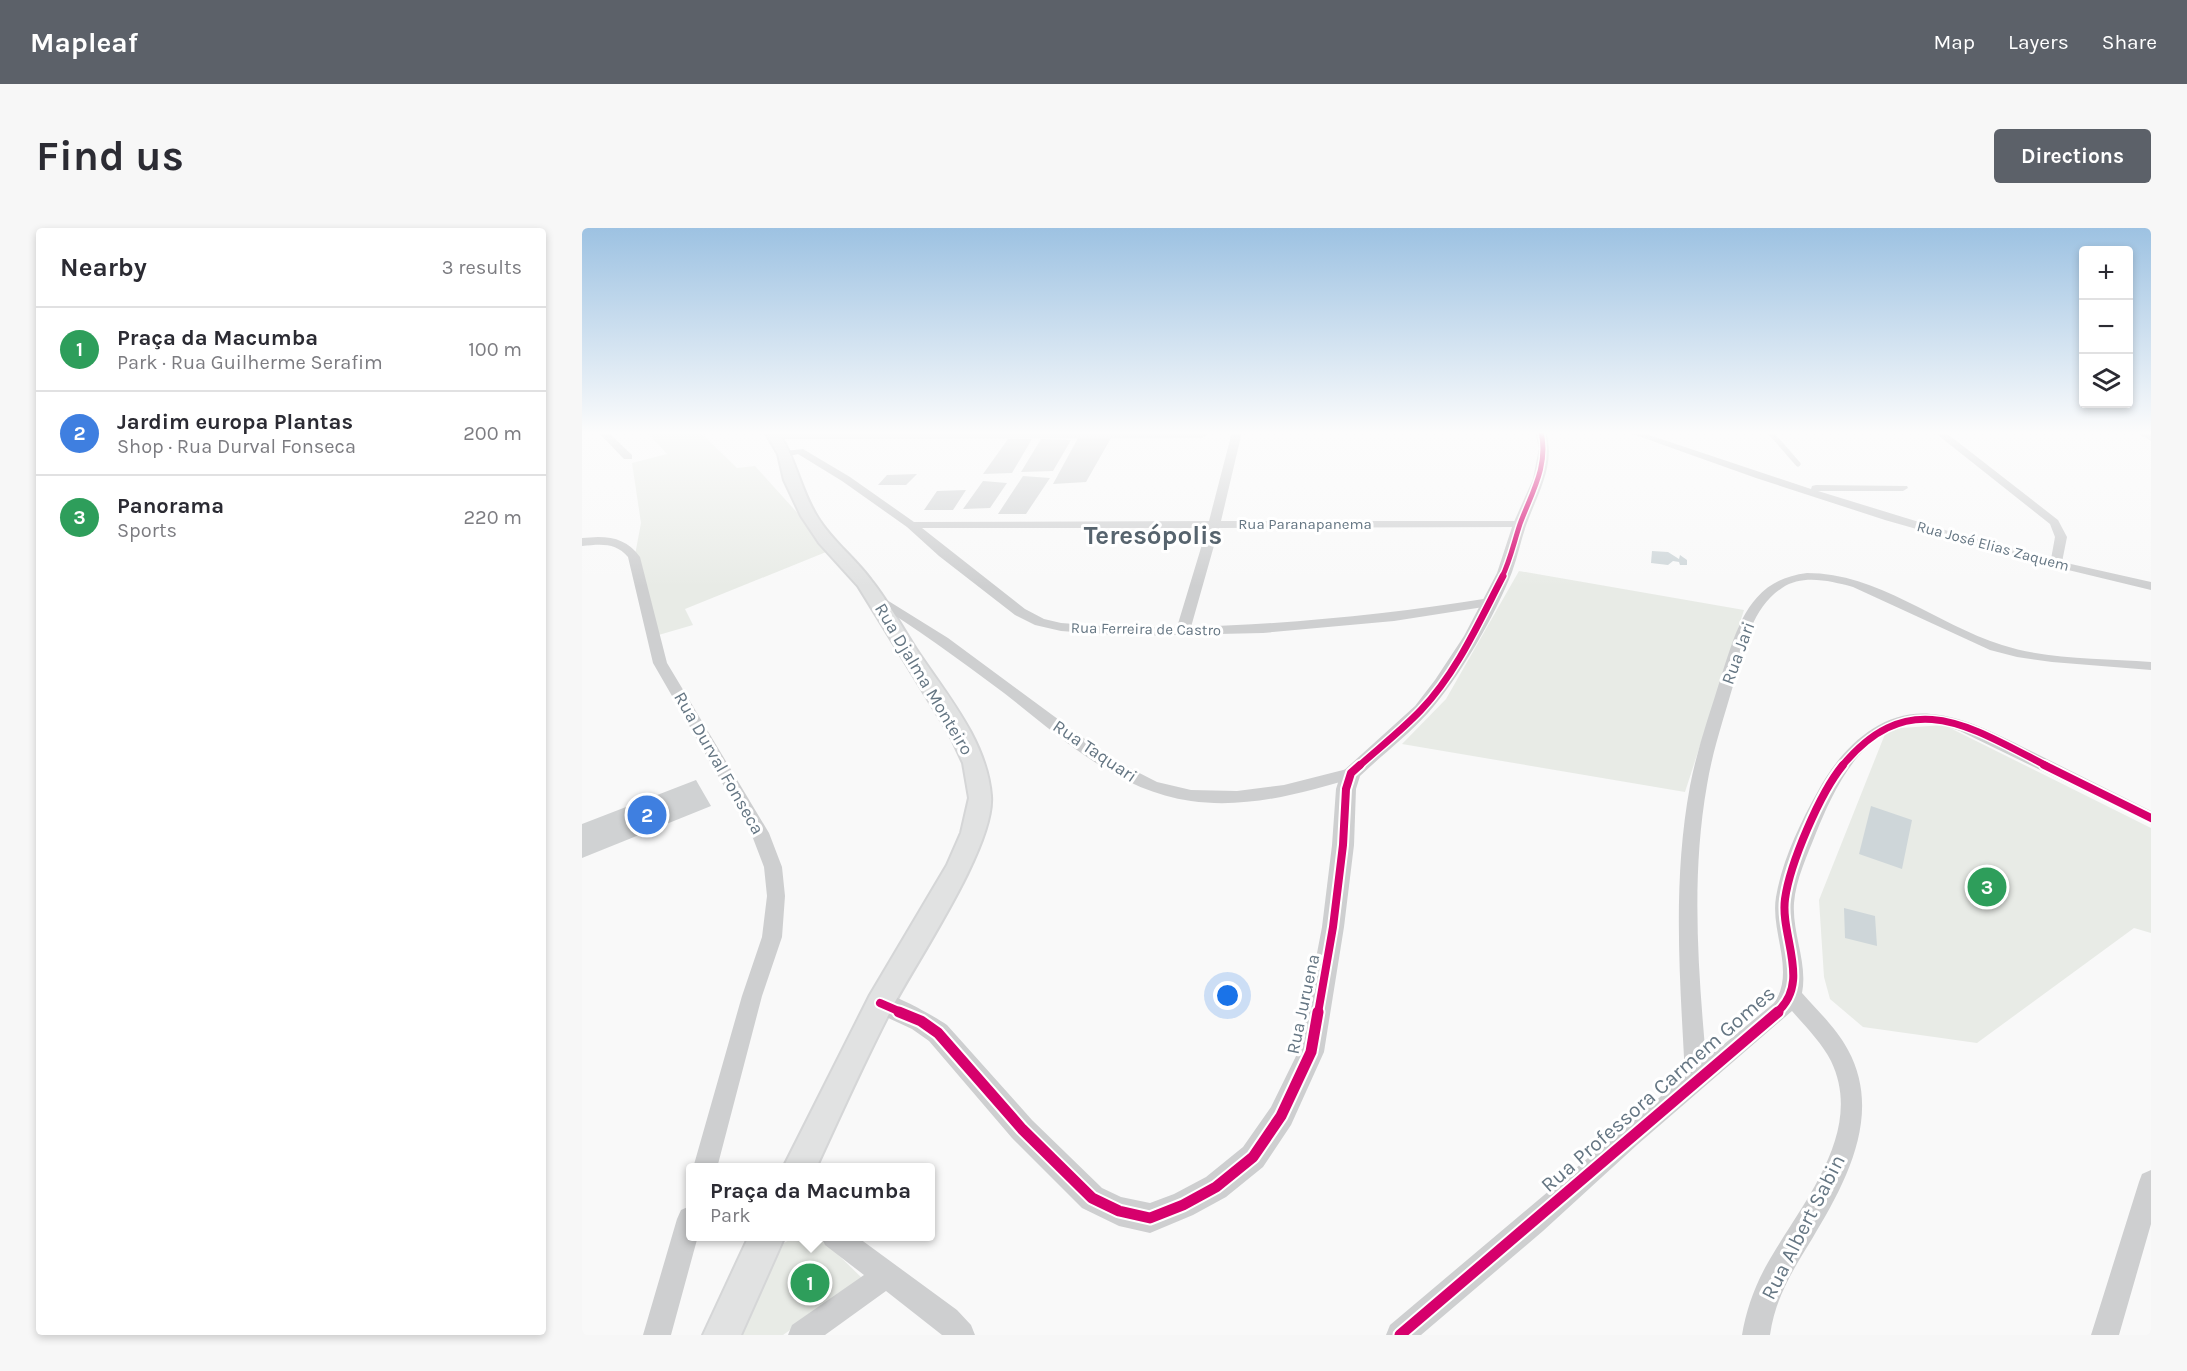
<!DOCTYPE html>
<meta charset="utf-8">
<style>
:root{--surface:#fff;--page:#f7f7f7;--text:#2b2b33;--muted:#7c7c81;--line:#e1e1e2;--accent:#5c6169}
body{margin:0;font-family:Karla,sans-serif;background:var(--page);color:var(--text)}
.controls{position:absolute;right:18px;top:18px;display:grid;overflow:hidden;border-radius:6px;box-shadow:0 3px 9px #0003}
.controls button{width:54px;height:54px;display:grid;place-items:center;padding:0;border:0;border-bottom:2px solid var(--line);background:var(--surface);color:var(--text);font:30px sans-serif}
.you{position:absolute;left:646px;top:768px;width:21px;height:21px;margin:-15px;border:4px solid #fff;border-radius:50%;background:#1a73e8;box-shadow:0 0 0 9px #1a73e833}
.badge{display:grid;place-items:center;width:39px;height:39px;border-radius:50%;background:var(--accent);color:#fff;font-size:20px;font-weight:700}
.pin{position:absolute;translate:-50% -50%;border:3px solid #fff;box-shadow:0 2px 6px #0006}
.popup{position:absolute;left:104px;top:935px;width:249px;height:78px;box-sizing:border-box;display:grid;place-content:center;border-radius:6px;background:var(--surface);filter:drop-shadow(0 2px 4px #0005);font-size:20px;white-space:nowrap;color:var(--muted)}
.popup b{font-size:22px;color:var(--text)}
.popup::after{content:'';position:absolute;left:50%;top:100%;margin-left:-12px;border:12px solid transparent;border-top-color:var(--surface)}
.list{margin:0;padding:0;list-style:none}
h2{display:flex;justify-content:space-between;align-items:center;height:78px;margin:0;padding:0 24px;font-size:26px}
h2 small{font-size:20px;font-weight:400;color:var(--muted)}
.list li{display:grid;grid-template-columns:39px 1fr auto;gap:18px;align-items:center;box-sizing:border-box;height:84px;padding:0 24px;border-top:2px solid var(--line)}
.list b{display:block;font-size:22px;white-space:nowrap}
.list p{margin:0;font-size:20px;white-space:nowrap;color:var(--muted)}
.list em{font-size:20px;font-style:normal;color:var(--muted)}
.icon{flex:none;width:33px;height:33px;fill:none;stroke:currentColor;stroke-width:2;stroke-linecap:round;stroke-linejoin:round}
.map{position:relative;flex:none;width:1569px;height:1107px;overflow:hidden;border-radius:6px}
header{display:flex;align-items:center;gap:36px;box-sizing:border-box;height:84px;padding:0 30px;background:var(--accent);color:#fff}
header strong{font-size:28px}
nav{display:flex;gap:33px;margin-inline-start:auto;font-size:21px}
.intro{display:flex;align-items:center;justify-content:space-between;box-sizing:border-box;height:144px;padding:0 36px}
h1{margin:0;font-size:42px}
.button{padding:15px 27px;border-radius:6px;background:var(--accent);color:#fff;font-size:21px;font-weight:700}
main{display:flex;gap:36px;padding:0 36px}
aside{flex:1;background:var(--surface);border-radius:6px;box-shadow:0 3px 9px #0003}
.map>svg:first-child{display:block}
.green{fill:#e8ebe6}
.water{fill:#ced6d9}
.building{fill:#d0d2d3}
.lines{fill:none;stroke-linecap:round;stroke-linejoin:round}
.secondary-casing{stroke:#d5d6d7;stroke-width:4}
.service{stroke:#cecfd0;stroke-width:5}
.minor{fill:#cecfd0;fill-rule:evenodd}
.tertiary{fill:#cecfd0;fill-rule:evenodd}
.secondary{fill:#e1e2e2;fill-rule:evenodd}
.cycleway-far3-casing{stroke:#fff;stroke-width:8}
.cycleway-far2-casing{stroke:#fff;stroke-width:10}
.cycleway-far1-casing{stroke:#fff;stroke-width:12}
.cycleway-casing{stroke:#fff;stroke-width:15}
.cycleway-far3{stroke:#d6006c;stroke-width:5}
.cycleway-far2{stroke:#d6006c;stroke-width:7}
.cycleway-far1{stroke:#d6006c;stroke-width:8}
.cycleway{stroke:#d6006c;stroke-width:11}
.labels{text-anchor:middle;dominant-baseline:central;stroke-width:6;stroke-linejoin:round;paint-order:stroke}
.far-street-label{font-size:15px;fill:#657683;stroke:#fff}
.street-label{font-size:18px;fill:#657683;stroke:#fff}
.near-street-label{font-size:21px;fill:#657683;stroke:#fff}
.far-town-label{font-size:26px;font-weight:bold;fill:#57646e;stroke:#fff}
</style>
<header>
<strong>Mapleaf</strong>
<nav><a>Map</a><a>Layers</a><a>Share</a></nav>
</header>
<div class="intro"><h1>Find us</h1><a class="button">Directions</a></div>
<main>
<aside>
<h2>Nearby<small>3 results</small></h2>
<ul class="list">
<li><span class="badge" style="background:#2e9e5b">1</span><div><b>Praça da Macumba</b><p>Park · Rua Guilherme Serafim</p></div><em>100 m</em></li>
<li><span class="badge" style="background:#3f7fe0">2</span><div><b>Jardim europa Plantas</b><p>Shop · Rua Durval Fonseca</p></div><em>200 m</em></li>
<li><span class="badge" style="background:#2e9e5b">3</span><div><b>Panorama</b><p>Sports</p></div><em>220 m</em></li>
</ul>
</aside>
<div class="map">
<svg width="1569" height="1107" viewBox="0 0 1569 1107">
<rect width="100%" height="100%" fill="#f9f9f9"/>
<path class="green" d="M65 204H118L155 240 173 238 249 322 103 381 111 397 73 408 53 327 59 295 50 235 85 226Z
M937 343 1162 382 1103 564 820 516 864 471Z
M1362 497 1569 600V705L1552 700 1395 815 1281 799 1248 771 1242 749 1237 672 1305 501Z
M213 1009H238L281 1051 201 1107H149L180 1059 202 1015Z"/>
<path class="water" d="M1070 323 1086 324 1097 331 1098 327 1105 332V337H1098L1097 334 1091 333 1086 337 1069 335Z
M1289 578 1330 592 1320 641 1277 626Z
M1262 680 1293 688 1295 718 1263 710Z"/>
<path class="building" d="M496 210H529L504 254 471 256Z
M426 211H450L430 245 401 246Z
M459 211 489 212 471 243 439 244Z
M335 246 324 257H296L305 247Z
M441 248 468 250 444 286H416Z
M401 253 425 255 408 280 381 281Z
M384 262 371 282H342L355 263Z
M114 552 129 578 0 630V596Z"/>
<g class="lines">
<g class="secondary-casing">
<path id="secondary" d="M183 204H625L619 208 199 209C215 234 219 264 236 290 251 314 273 330 289 352 306 373 319 398 334 421 363 465 405 513 409 568 413 618 335 732 310 780 283 832 259 886 234 940H201L288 767 365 637 379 605 387 570 381 535 368 507 276 358 237 315 219 288 202 252 196 226Z
M167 1008H203L159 1107H121Z"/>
</g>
<path class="service" d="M1188 204 1216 236"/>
<path class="minor" d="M16 204H26L50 227V231H42Z
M650 204H660L639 293H938L944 296 938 299 637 300 609 399C710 396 808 386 908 370L914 374 908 378 812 393 681 405 548 408 479 403 453 397 433 387 357 328 325 299 260 253 216 226 203 229 198 226 203 223 221 221 268 249 332 294 627 293ZM340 300H625L595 399 548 400 479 395 462 391 443 381Z
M1045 204H1058L1229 261 1230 258 1234 257 1325 258 1326 260 1321 263H1236L1376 306 1469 331 1473 309 1468 296 1352 204H1363L1476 292 1485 309 1480 334 1569 354V362L1433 329 1303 292 1174 250Z
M1553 204H1564L1569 206V213Z
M16 309C34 309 47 314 58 329L85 435 187 605 200 639 203 668 200 709 180 768 135 940H111L160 768 180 709 185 668 182 639 169 605 71 435 46 329C34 314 18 316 0 318V310Z
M1225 345C1296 345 1354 396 1420 417 1466 432 1520 430 1569 434V442L1470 434 1435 429 1408 422 1271 359C1248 353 1221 346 1200 360 1171 379 1163 416 1154 447 1144 484 1131 520 1125 557 1109 648 1116 740 1124 831L1192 775C1214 744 1188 704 1194 669 1200 633 1218 595 1236 563 1258 522 1298 481 1349 486 1386 489 1422 510 1455 526 1493 545 1531 564 1569 583V596L1378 503C1365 499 1352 494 1338 495 1281 497 1252 561 1234 605 1225 628 1214 651 1212 675 1210 706 1226 735 1220 765 1236 783 1255 801 1266 822 1301 886 1264 955 1230 1011 1211 1042 1193 1070 1188 1107H1160C1164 1083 1172 1060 1184 1038 1217 978 1284 906 1249 833 1240 815 1223 798 1210 783L1055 917 961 1003 839 1107H804L808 1097 1103 848C1098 751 1090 655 1108 558 1115 521 1128 485 1139 449 1155 401 1166 352 1225 345Z
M292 364 366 410 530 531 575 554 609 562 655 563 702 557 769 540 775 541 777 545 775 549C722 565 665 581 609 573 535 563 479 509 422 465 378 432 334 400 287 371L286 368 287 365Z
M1569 942V996L1537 1107H1509L1557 954 1560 946Z
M108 978V1008H116L89 1107H61L95 991 99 982Z
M239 1008H274L375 1082 389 1097 393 1107H360L304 1063 243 1107H206L210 1097 282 1047 243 1017Z"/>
<path class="tertiary" d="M953 204H964C974 236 956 265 945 295 939 311 936 328 930 344 913 388 877 450 846 485 825 508 800 527 778 548L774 561 772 617 762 699 742 824 709 897 681 939 644 969 611 987 568 1005 537 998 500 980 430 910 347 813 330 801 289 782 286 775 289 768C291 767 297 765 299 765 313 766 352 788 365 797L450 892 520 960 539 969 568 975 592 966 624 949 661 919 689 879 716 824 740 699 750 617 754 561 759 545 833 478 853 452 882 408 915 345 931 296 951 251 957 220Z"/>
<use href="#secondary" class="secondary"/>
<g class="cycleway-far3-casing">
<path id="cycleway-far3" d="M920 349C928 333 932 314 938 296 949 266 967 238 959 204"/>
</g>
<g class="cycleway-far2-casing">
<path id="cycleway-far2" d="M777 538C797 520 820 502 839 482 875 444 897 394 921 348
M1260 538C1328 456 1388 499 1465 538"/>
</g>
<g class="cycleway-far1-casing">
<path id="cycleway-far1" d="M1462 537 1569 590
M298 775 321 785
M736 785 751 699 761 617 764 561 769 545 778 537
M1194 785C1230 755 1198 709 1203 671 1208 635 1238 565 1261 537"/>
</g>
<g class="cycleway-casing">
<path id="cycleway" d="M317 784 339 793 356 805 440 901 510 970 537 983 568 990 601 977 634 959 671 929 699 888 729 824 736 784
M818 1107 1196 784"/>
</g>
<use href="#cycleway-far3" class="cycleway-far3"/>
<use href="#cycleway-far2" class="cycleway-far2"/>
<use href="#cycleway-far1" class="cycleway-far1"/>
<use href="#cycleway" class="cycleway"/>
</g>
<linearGradient id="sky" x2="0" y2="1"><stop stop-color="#9dc2e2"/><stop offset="0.57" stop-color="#fcfcfc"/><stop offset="1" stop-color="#fcfcfc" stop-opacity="0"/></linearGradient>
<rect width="1569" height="359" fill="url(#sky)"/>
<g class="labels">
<g class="far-street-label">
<text x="723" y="296">Rua Paranapanema</text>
<text transform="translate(1411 318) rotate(15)">Rua José Elias Zaquem</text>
<text transform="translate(564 401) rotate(1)">Rua Ferreira de Castro</text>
</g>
<g class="street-label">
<text transform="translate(1156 425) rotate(-70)">Rua Jari</text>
<text transform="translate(342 451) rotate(59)">Rua Djalma Monteiro</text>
<text transform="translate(513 523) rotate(34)">Rua Taquari</text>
<text transform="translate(137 535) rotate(60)">Rua Durval Fonseca</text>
<text transform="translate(721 776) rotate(-78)">Rua Juruena</text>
</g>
<g class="near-street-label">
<text transform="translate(1076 861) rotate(-41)">Rua Professora Carmem Gomes</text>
<text transform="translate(1221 999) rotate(-63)">Rua Albert Sabin</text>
</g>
<g class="far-town-label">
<text x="571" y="307">Teresópolis</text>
</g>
</g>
</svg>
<div class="controls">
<button>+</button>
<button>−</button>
<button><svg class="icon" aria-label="layers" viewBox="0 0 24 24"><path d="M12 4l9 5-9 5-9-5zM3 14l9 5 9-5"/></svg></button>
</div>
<div class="you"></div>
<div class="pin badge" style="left:228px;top:1055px;background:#2e9e5b">1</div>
<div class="popup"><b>Praça da Macumba</b>Park</div>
<div class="pin badge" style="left:65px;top:587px;background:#3f7fe0">2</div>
<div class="pin badge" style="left:1405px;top:659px;background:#2e9e5b">3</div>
</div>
</main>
